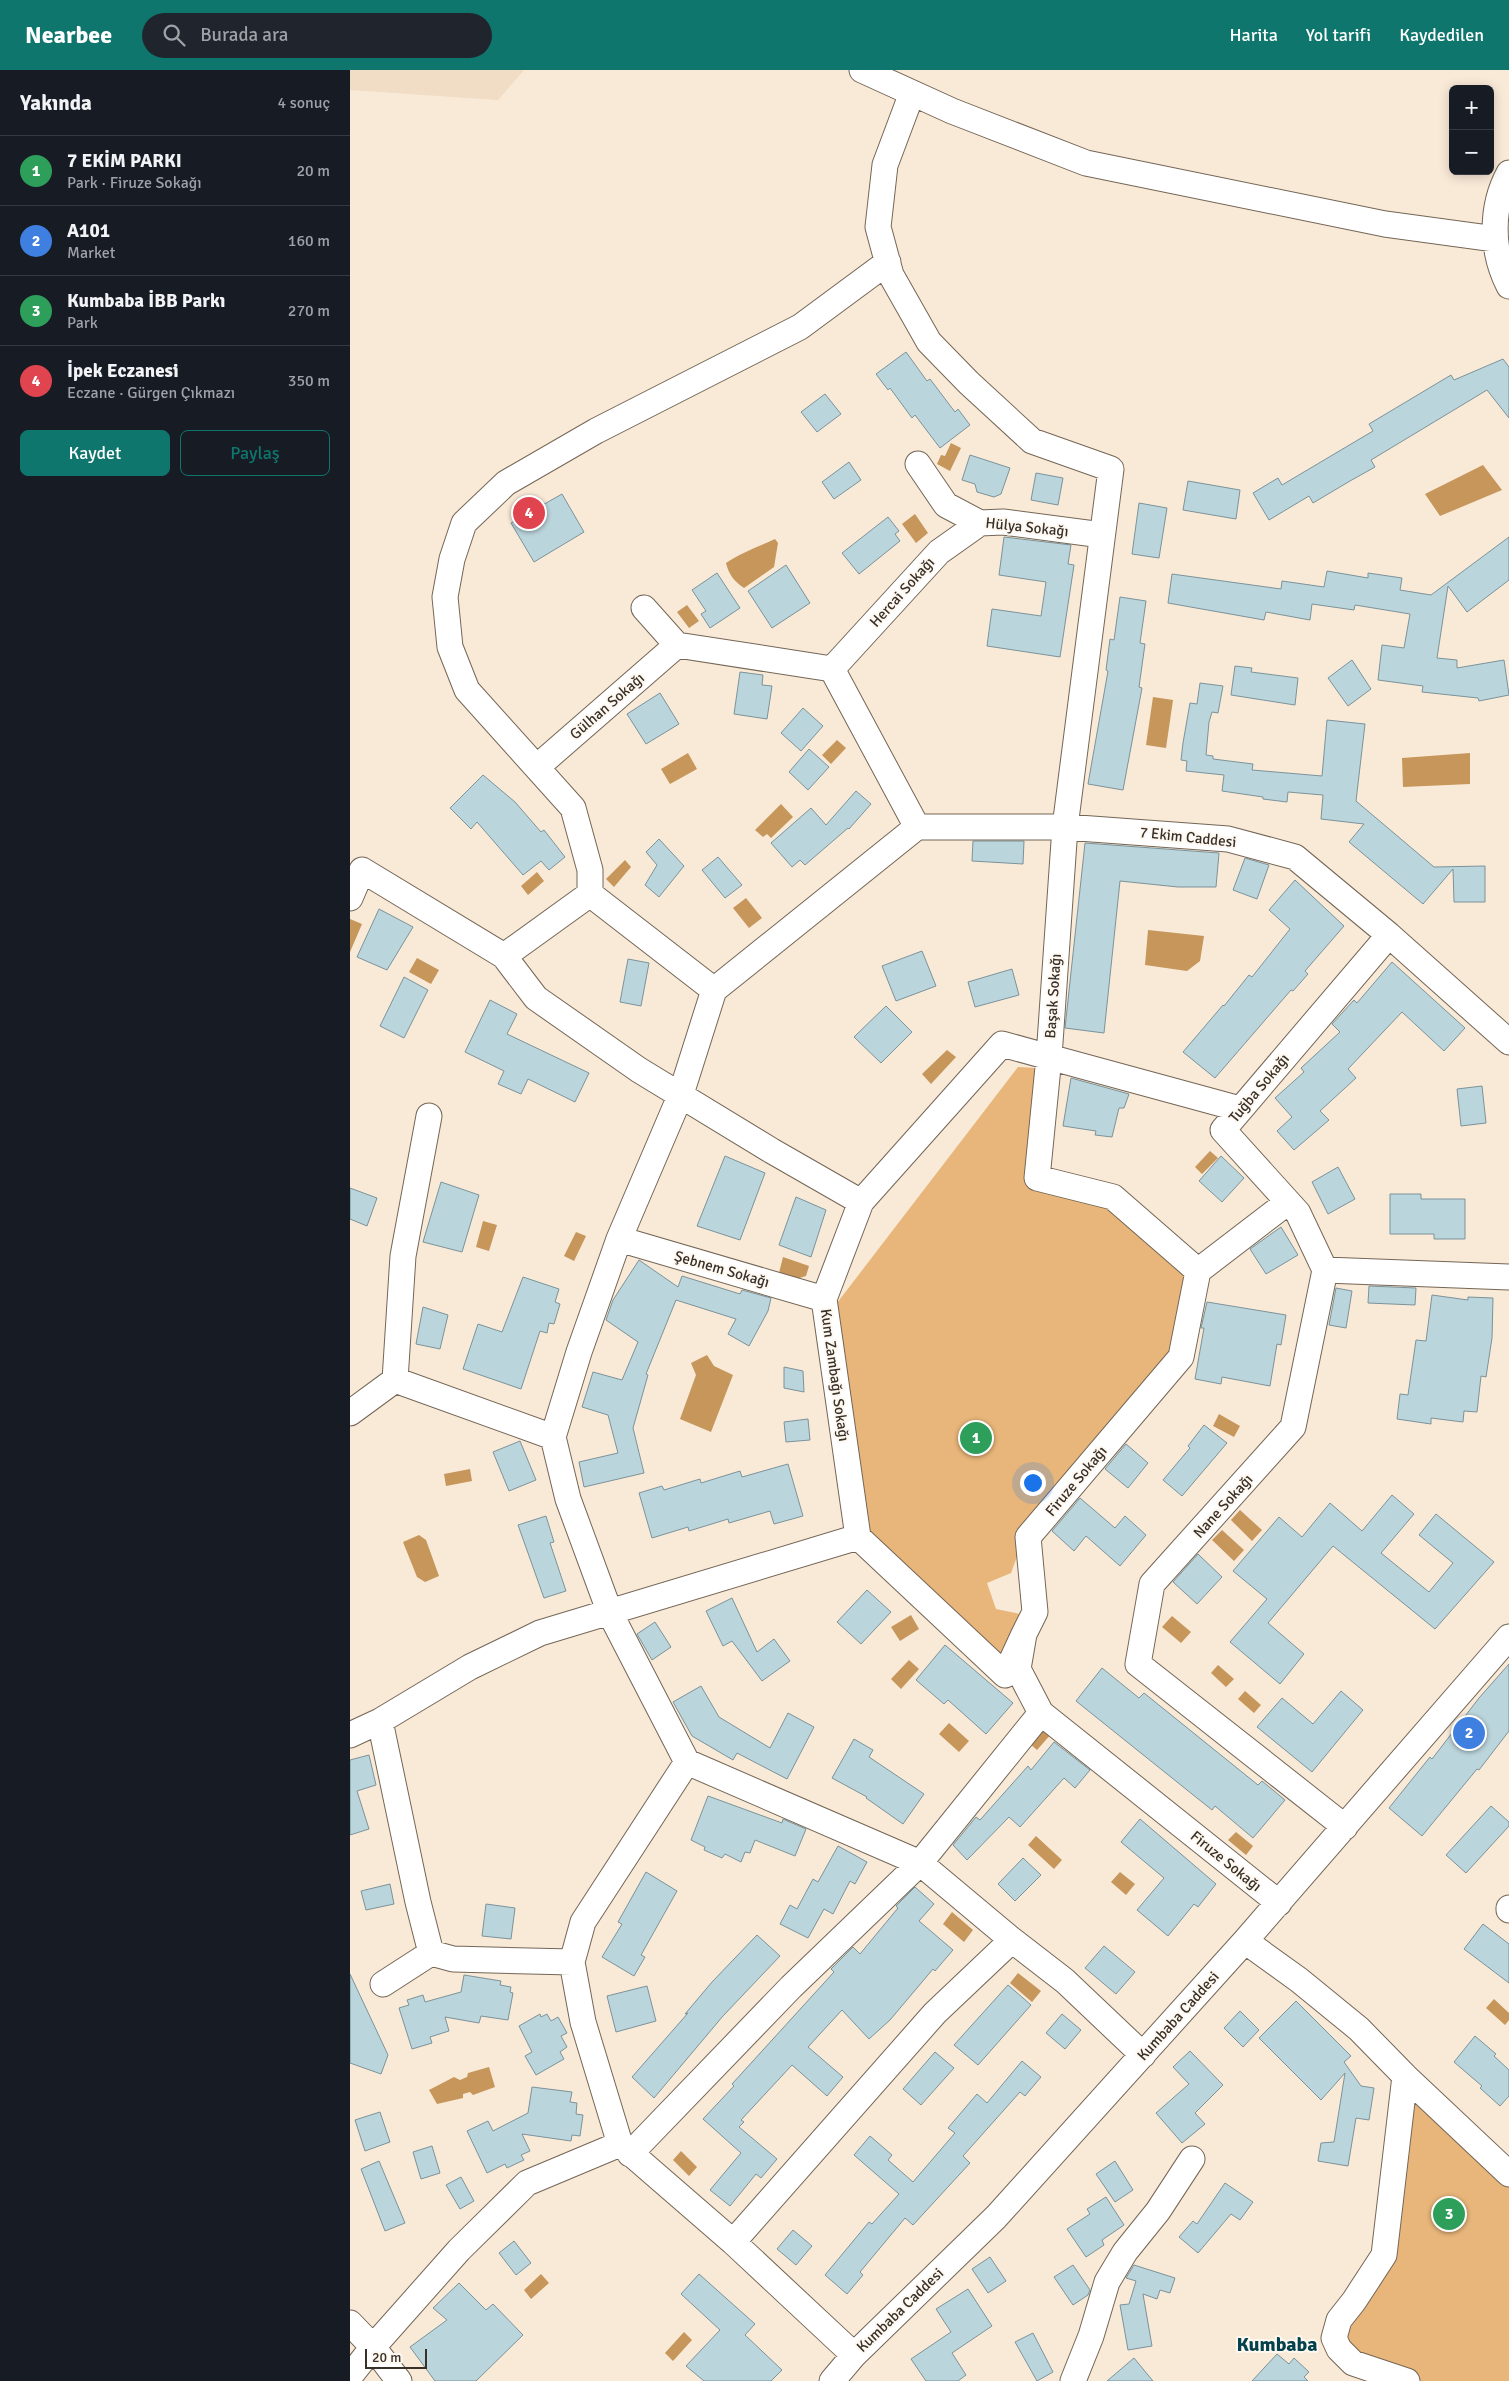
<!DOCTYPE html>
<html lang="tr">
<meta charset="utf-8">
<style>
:root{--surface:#171b24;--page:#20242c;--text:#f1f3f6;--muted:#9ea1a6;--line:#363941;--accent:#0f766e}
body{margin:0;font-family:Signika,sans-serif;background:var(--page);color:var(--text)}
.controls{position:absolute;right:15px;top:15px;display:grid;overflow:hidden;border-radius:8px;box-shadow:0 2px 12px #0003}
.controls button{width:45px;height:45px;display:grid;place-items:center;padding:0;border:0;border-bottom:1px solid var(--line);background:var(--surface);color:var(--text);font:25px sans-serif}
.scale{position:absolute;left:15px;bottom:12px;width:62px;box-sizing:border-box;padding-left:5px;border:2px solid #37312a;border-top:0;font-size:14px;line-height:18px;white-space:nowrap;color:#37312a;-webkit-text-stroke:4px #fef8f1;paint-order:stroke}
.you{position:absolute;left:682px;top:1412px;width:18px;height:18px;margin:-12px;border:4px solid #fff;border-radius:50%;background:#1a73e8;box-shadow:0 0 0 8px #1a73e833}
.badge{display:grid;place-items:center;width:32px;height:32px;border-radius:50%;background:var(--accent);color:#fff;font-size:16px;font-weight:700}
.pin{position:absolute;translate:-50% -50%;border:2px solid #fff;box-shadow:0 1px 5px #0006}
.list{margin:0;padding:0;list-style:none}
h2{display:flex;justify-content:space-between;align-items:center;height:65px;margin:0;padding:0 20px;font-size:21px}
h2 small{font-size:16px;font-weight:400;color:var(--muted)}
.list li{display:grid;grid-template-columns:32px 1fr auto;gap:15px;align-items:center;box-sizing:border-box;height:70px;padding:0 20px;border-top:1px solid var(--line)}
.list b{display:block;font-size:19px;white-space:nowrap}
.list p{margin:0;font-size:16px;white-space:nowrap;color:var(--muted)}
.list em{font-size:16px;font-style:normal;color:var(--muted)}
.actions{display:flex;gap:10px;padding:15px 20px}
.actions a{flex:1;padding:11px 0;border:1px solid var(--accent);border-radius:8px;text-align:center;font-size:18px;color:var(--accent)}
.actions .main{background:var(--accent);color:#fff}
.icon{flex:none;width:28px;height:28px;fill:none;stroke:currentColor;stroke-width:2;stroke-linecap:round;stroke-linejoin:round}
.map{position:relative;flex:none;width:1159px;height:2311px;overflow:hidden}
header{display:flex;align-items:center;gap:30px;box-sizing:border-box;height:70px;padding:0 25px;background:var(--accent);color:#fff}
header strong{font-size:24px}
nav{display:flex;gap:28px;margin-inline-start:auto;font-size:18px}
.search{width:350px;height:45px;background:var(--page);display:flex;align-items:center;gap:12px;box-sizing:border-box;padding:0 18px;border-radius:28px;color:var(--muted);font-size:19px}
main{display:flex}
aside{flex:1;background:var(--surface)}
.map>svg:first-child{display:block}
.built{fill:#f1dcc5}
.green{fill:#e8b67a}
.water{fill:#c6965b}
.building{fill:#bbd5dc;stroke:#7b939a}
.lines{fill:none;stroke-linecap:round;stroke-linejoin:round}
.minor-casing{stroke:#746656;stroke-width:27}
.minor{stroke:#fff;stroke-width:25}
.labels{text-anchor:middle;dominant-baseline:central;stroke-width:4;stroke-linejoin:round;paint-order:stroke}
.street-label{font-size:15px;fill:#37312a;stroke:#fef8f1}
.district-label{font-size:20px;font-weight:bold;fill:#03414d;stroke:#fef8f1}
</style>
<header>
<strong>Nearbee</strong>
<div class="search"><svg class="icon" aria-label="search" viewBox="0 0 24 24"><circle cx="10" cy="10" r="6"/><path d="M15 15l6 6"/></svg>Burada ara</div>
<nav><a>Harita</a><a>Yol tarifi</a><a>Kaydedilen</a></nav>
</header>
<main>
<aside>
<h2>Yakında<small>4 sonuç</small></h2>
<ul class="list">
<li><span class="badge" style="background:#2e9e5b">1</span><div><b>7 EKİM PARKI</b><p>Park · Firuze Sokağı</p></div><em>20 m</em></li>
<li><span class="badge" style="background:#3f7fe0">2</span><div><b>A101</b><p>Market</p></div><em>160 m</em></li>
<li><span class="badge" style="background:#2e9e5b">3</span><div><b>Kumbaba İBB Parkı</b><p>Park</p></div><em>270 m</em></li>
<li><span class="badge" style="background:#e0444e">4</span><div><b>İpek Eczanesi</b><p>Eczane · Gürgen Çıkmazı</p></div><em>350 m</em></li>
</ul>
<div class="actions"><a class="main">Kaydet</a><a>Paylaş</a></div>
</aside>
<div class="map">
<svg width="1159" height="2311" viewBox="0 0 1159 2311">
<rect width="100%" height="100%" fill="#f9e9d7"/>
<path class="built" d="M0 0H174L148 30 0 20Z"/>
<path class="green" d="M668 997 686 998 677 1117 762 1137 837 1204 821 1281 679 1454 661 1503 637 1513 646 1539 670 1544 655 1593 514 1464 487 1233Z
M1055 2006 1159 2104V2311H1057L1003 2293 989 2250 1034 2185Z"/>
<path class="water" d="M601 373 611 378 600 401 587 394 591 385 595 386Z
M1133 395 1152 420 1090 446 1075 424Z
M565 444 578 463 566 473 552 454Z
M425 469 428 473 424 497 394 518C384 511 379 505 376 493 392 482 408 477 425 469Z
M337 535 349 551 339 558 327 542Z
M803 627 823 630 816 678 796 675Z
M487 670 496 678 481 694 472 685Z
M338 683 347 699 320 714 311 699Z
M1120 683V714L1053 717 1052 688Z
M431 734 443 747 421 768 417 764 413 767 405 760Z
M275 790 281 797 264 817 256 809Z
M187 802 194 811 178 825 171 816Z
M396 828 412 848 399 858 383 838Z
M0 849 12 854 0 882Z
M798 860 854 866 850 891 837 901 795 895Z
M67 888 89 900 81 914 59 902Z
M597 980 606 987 581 1014 572 1004Z
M860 1081 868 1088 852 1104 845 1097Z
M133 1151 147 1155 139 1181 126 1177Z
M226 1162 236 1166 224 1191 214 1186Z
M433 1187 459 1196 456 1206 446 1209 429 1203Z
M357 1285 364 1296 383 1305 361 1362 330 1349 346 1305 341 1293Z
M869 1344 890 1356 884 1367 863 1356Z
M120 1399 122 1411 96 1416 94 1404Z
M890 1440 912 1460 902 1471 881 1450Z
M872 1460 894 1480 884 1491 862 1470Z
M69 1465 76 1470 89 1506 75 1512 67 1507 53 1472Z
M561 1545 569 1559 550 1571 541 1557Z
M822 1546 841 1562 831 1573 812 1557Z
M559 1590 569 1599 551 1619 541 1609Z
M868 1595 884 1609 876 1617 861 1603Z
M895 1621 911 1635 904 1643 888 1629Z
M599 1653 619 1671 609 1682 589 1664Z
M694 1656 702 1663 687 1680 679 1673Z
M886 1762 903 1776 896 1785 878 1770Z
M686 1766 712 1790 704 1799 678 1775Z
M770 1802 785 1814 776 1825 761 1812Z
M602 1842 623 1860 614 1872 593 1854Z
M668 1903 691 1921 682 1932 660 1913Z
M1144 1929 1159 1943V1950L1155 1955 1136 1938Z
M139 1997 145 2017 123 2025 120 2022 113 2024V2028L87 2034 79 2020 104 2007 110 2010 117 2007 118 2003Z
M331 2081 347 2097 339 2106 323 2090Z
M191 2204 199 2213 181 2229 174 2220Z
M334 2262 342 2270 323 2291 315 2283Z"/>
<path class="building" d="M556 282 577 311 580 309 605 342 608 339 620 355 590 378 565 345 562 348 540 318 538 320 526 304Z
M1153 289 1159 297V348L1137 320 1021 390 1025 397 1000 411 963 433 959 426 919 450 903 423 928 408 932 415 1023 361 1019 354 1101 305 1104 310Z
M475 324 491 344 467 362 451 342Z
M620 385 660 398 651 424 644 427 627 422 625 414 612 410Z
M499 392 511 410 484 429 472 412Z
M686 403 713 408 708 435 681 430Z
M838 411 890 420 886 449 833 440Z
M212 424 234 462 184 492 161 453Z
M789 433 817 438 809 488 782 484Z
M538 447 549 461 545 464 550 471 509 504 492 483Z
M654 467 721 475 718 494 724 495 710 587 637 576 642 539 691 546 696 512 649 505Z
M1159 467V510L1117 542 1098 516 1087 588 1107 590V598L1154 590 1159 625 1129 631 1128 628 1072 622 1073 616 1028 610 1032 575 1054 578 1060 544 1005 535 1004 540 962 534 960 550 916 542 914 550 818 533 822 504 931 519 932 511 974 517 977 501 1018 508V503L1052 508 1050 520 1081 525Z
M436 495 460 533 422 558 398 521Z
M367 503 390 538 360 558 351 544 356 541 342 520Z
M770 527 796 531 790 573 795 574 789 617 792 618 773 720 738 714 758 601 756 600 760 569 764 570Z
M1002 590 1021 619 998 636 978 608Z
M885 596 902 598 901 602 948 608 945 635 881 625Z
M390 602 413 605 412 615 422 616 417 649 384 644Z
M850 613 873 616 868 643 862 642 859 652 856 685 863 686V689L903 694 902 700 972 706 977 650 1015 654 1006 731 1084 797 1135 796V832H1104L1103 799 1073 834 999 772 1014 754 971 749 973 725 938 722 937 732 913 729V727L872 721 874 705 836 701 837 691 831 690 833 673 840 633 847 634Z
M310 623 329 654 296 674 277 644Z
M453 638 473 656 451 681 431 663Z
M459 679 479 697 458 720 439 702Z
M133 705 165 732 191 762 194 760 215 787 199 800 191 791 173 805 127 752 121 759 100 738Z
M506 721 521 734 499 759 498 758 455 795 450 790 442 797 421 773 461 738 476 755Z
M309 769 334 796 309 827 295 815 307 795 296 782Z
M623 771H674L673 794 622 791Z
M735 773 869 783 866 817H828L770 811 754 963 715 958Z
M368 787 392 815 375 828 352 800Z
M895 788 919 795 907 829 883 820Z
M945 810 994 856 955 901 958 904 943 921 941 920 865 1008 833 982 873 935 874 936 899 905 902 907 940 859 919 840Z
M29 839 63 857 37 900 7 887Z
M572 881 586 916 546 931 532 896Z
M278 889 299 893 291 936 270 932Z
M1042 892 1115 958 1094 981 1052 942 998 999 1006 1008 970 1041 979 1050 944 1080 927 1061 942 1047 925 1028 954 1002 951 998 990 962 982 954 1004 930 1007 933Z
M662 899 669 925 625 937 618 912Z
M54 907 78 920 54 968 30 956Z
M140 930 167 944 157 964 239 1003 225 1032 178 1009 171 1024 148 1014 154 1001 115 982Z
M536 936 562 962 531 993 504 967Z
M721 1008 779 1024 774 1038H769L762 1067 745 1065 746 1061 713 1056Z
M1132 1016 1136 1053 1111 1056 1107 1019Z
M375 1086 415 1103 390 1170 347 1156Z
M871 1086 894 1108 872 1132 849 1111Z
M988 1097 1005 1129 978 1144 962 1112Z
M91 1112 129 1125 112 1182 73 1172Z
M0 1118 27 1128 17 1156 0 1149Z
M1040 1124H1071V1129H1115V1169H1084V1164H1040Z
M446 1127 476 1140 461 1187 429 1175Z
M931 1157 948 1185 916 1204 900 1179Z
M289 1190 328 1217 332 1206 390 1224 392 1220 421 1228 418 1241 399 1276 378 1264 386 1249 326 1230 296 1304 298 1305 283 1358 294 1403 234 1417 229 1392 268 1383 258 1345 232 1337 243 1302 272 1310 288 1272 256 1250 263 1230Z
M173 1207 209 1219 205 1232 210 1234 204 1254 199 1253 197 1263 190 1261 171 1319 113 1299 128 1254 152 1262Z
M1019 1216 1066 1218 1065 1235 1018 1233Z
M986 1218 1002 1221 996 1258 979 1255Z
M1082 1225 1118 1230V1227L1143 1228 1142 1268 1136 1307 1131 1306 1127 1342 1114 1341 1113 1352 1081 1348V1354L1047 1349 1050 1324 1058 1325 1066 1270 1076 1271Z
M857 1232 936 1245 931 1275 927 1274 920 1316 872 1307 871 1314 845 1309 854 1258H851Z
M73 1237 98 1245 90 1279 66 1274Z
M434 1297 453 1301 454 1322 434 1318Z
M458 1349 460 1370 436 1372 434 1352Z
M854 1355 877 1373 832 1426 813 1410 840 1378 838 1376Z
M170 1371 186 1410 159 1421 143 1382Z
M776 1374 798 1393 778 1418 755 1399Z
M438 1394 453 1446 424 1454 420 1441 379 1453 378 1449 339 1461 338 1457 302 1468 289 1423 312 1416 314 1420 350 1409 351 1413 390 1401 392 1407Z
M1042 1425 1064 1444 1031 1483 1079 1522 1103 1493 1069 1465 1086 1444 1144 1492 1085 1559 983 1476 918 1553 954 1584 930 1614 880 1572 917 1529 883 1501 929 1447 952 1467 980 1433 1012 1461Z
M730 1428 765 1458 775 1446 796 1465 770 1496 736 1466 724 1481 702 1461Z
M196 1446 204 1472 200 1473 216 1521 194 1528 168 1455Z
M848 1484 872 1507 847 1534 823 1512Z
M517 1520 541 1542 511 1574 487 1552Z
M382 1528 407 1582 424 1569 440 1591 412 1611 382 1571 373 1576 356 1541Z
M305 1552 321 1577 302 1590 287 1564Z
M595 1575 663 1633 636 1664 598 1630 594 1634 566 1610Z
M1159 1594V1661L1129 1700 1127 1699 1072 1766 1039 1738 1080 1687 1082 1689 1129 1628Z
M752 1598 789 1628 794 1623 908 1715 912 1711 935 1730 903 1768 865 1736 862 1740 726 1631Z
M351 1616 369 1647 420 1678 438 1643 464 1657 437 1709 387 1683 383 1690 342 1666 323 1632Z
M991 1621 1013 1640 962 1702 907 1657 932 1628 963 1654Z
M504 1669 523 1680 519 1687 574 1724 553 1754 516 1728 517 1727 482 1708Z
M704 1672 740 1700 725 1718 714 1708 670 1757 659 1747 617 1790 603 1775 626 1747 630 1750 678 1696 681 1700Z
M19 1685 26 1715 7 1721 19 1759 0 1765V1690Z
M358 1726 432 1753 433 1749 456 1759 445 1786 405 1770 400 1783 395 1782 391 1792 375 1784 372 1788 354 1780 355 1777 341 1770Z
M1141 1736 1159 1752V1756L1116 1803 1096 1785Z
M790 1749 866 1814 848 1837 844 1834 818 1866 787 1840 814 1808 771 1772Z
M488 1776 517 1792 505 1814 500 1811 483 1844 474 1839 458 1868 430 1854 440 1835 447 1839 463 1809 468 1812Z
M673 1788 691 1805 665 1831 648 1814Z
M296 1802 327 1821 291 1885 295 1887 284 1906 252 1887 272 1854 268 1852Z
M40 1814 44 1834 16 1840 11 1821Z
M565 1817 584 1834 569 1851 603 1880 585 1901 583 1899 540 1950 519 1969 492 1940 458 1977 493 2007 477 2026 442 1995 391 2050 394 2052 389 2057 427 2089 411 2108 406 2104 380 2136 360 2120 391 2083 353 2049 384 2016 382 2014 484 1902 481 1899 503 1877 510 1884 548 1838 546 1836Z
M136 1834 165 1838 161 1869 132 1866Z
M1133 1854 1159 1874V1913L1114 1879Z
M407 1865 430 1886 373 1946 304 2028 282 2007 338 1943 335 1944 362 1912Z
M754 1876 785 1902 766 1924 735 1898Z
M0 1904 38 1985 31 2004 0 1993Z
M114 1905 151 1911 150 1915 161 1917 160 1922 163 1923 158 1950 131 1946 129 1953 95 1947 99 1961 80 1967 82 1973 62 1979 49 1938 59 1935 57 1930 73 1925 75 1932 111 1922Z
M658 1915 681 1935 628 1995 604 1975Z
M297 1916 306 1951 266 1962 257 1926Z
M946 1931 1001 1986 994 1992 1011 2016 1024 2018 1019 2050 1006 2048 998 2096 968 2091 971 2073 984 2072 995 2003 971 2030 909 1968Z
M890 1941 909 1960 893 1977 874 1958Z
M190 1944 191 1947 197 1944 201 1951 208 1947 217 1963 211 1966 217 1977 210 1982 214 1989 186 2005 175 1986 182 1982 169 1956Z
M712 1944 731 1960 715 1979 696 1963Z
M1125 1966 1146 1984 1144 1986 1159 2000V2026L1150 2036 1130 2018 1132 2016 1104 1992Z
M840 1981 873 2015 845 2043 855 2054 832 2073 806 2043 839 2014 823 1997Z
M585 1982 604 1998 571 2035 553 2019Z
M672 1991 691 2007 675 2026 670 2022 613 2086 620 2093 563 2155 555 2148 510 2202 513 2205 497 2224 475 2205 519 2152 522 2154 549 2124 504 2085 520 2066 542 2085 538 2090 563 2112 605 2063 598 2058 627 2024 637 2033Z
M182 2017 222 2022 220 2032 227 2033 226 2044 233 2045 230 2066 222 2065 221 2071 172 2064 180 2081 171 2085 174 2090 157 2098 155 2094 137 2103 117 2061 138 2051 143 2061 178 2043Z
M30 2042 40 2072 15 2081 5 2050Z
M82 2076 90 2103 71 2109 63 2082Z
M29 2091 55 2153 35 2161 11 2099Z
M765 2091 783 2120 765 2132 746 2104Z
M111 2107 124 2131 110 2139 96 2115Z
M875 2113 903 2132 890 2150 881 2144 848 2183 829 2167 843 2151 847 2154Z
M756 2127 774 2155 752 2170 754 2175 736 2187 717 2159 740 2144 737 2139Z
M443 2160 462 2176 446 2195 427 2179Z
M164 2171 181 2193 166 2205 149 2183Z
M640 2187 656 2211 638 2223 622 2199Z
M723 2195 740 2220 738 2225 723 2235 704 2207Z
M784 2195 825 2208 820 2223 810 2220 807 2229 793 2224 802 2276 778 2280 770 2235 779 2234 786 2211 776 2208Z
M349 2204 405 2254 395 2265 432 2300 421 2311H354L336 2296 370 2260 331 2224Z
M109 2213 136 2240 143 2234 173 2265 126 2311H85L60 2277 97 2250 83 2238Z
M618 2219 642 2256 602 2283 616 2305 608 2311H576L561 2289 601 2262 586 2239Z
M683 2263 703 2302 687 2311 665 2272Z
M927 2284 939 2294 944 2288 959 2302 954 2307 958 2311H902Z
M784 2288 803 2311H757Z"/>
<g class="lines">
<g class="minor-casing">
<path id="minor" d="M512 0 602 41 736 93 1035 154 1145 169
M562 23 535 95 528 157 541 205 579 272 619 313 682 371 761 399 715 757 699 987 890 1039
M1159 103C1140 138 1141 181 1159 216
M568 394 596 435 630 453 653 452 752 465
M294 538 327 575
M327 575 482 599
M482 599 567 757 364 920 331 1024 269 1169 229 1282 203 1367 218 1429 260 1543 337 1692 570 1793 662 1870 715 1911 793 1985
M482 599 589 482 630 453
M187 697 327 575
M567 757H715L878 769 945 787 1039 865 1159 972
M0 828 12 800 154 886 186 928 289 1000 422 1081 511 1132
M154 886 240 824
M364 920 240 824V800L223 738 117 620 100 577 95 527 102 489 114 453 156 413 246 361 450 257 538 192
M269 1169 474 1229
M975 1200 943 1357 802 1514 788 1594 995 1757
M975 1200 948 1143 873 1060 1039 865
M975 1200 1159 1207
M848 1201 938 1132
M45 1310 53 1186 79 1046
M0 1343 45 1310 203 1367
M674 1564 655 1605 508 1467 474 1229 511 1132 652 974 699 987 687 1108 763 1127 848 1201 831 1287 678 1467 685 1542 674 1564 668 1599 691 1643 929 1833
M30 1651 68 1832 81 1883 103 1889 222 1892
M0 1665 30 1651 120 1597 190 1563 508 1467
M337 1692 233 1852 222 1892 233 1952 270 2074 383 2172 504 2285
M1159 1838V1840
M895 1871 949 1910 1009 1959 1055 2006 1159 2104
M33 1914 81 1883
M1055 2006 1034 2185 1004 2231 989 2250 984 2268 989 2279 1003 2293 1057 2311
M280 2084 441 1917 570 1793 691 1643
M383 2172 585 1943 662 1870
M0 2253 23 2277 49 2311
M0 2306 23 2277 109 2180 177 2113 270 2074
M482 2311 504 2285 646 2147 895 1871 1159 1567
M723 2311 741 2266 757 2212 775 2182 808 2141 842 2089"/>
</g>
<use href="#minor" class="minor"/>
</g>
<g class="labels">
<g class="street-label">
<text transform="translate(677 457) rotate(6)">Hülya Sokağı</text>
<text transform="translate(552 522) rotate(-48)">Hercai Sokağı</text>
<text transform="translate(257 636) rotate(-41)">Gülhan Sokağı</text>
<text transform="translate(838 767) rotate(6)">7 Ekim Caddesi</text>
<text transform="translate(703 926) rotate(-86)">Başak Sokağı</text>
<text transform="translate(909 1018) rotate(-50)">Tuğba Sokağı</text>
<text transform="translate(372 1199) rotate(16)">Şebnem Sokağı</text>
<text transform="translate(485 1305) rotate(82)">Kum Zambağı Sokağı</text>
<text transform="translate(726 1411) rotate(-50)">Firuze Sokağı</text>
<text transform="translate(873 1436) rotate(-48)">Nane Sokağı</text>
<text transform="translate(876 1791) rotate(39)">Firuze Sokağı</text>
<text transform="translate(828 1946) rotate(-48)">Kumbaba Caddesi</text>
<text transform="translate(550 2240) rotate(-44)">Kumbaba Caddesi</text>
</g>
<g class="district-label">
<text x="927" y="2274">Kumbaba</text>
</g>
</g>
</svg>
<div class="controls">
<button>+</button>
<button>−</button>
</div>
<div class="scale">20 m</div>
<div class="you"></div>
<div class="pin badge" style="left:626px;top:1368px;background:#2e9e5b">1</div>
<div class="pin badge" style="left:1119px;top:1663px;background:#3f7fe0">2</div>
<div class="pin badge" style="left:1099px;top:2144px;background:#2e9e5b">3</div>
<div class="pin badge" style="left:179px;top:443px;background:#e0444e">4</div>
</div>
</main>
